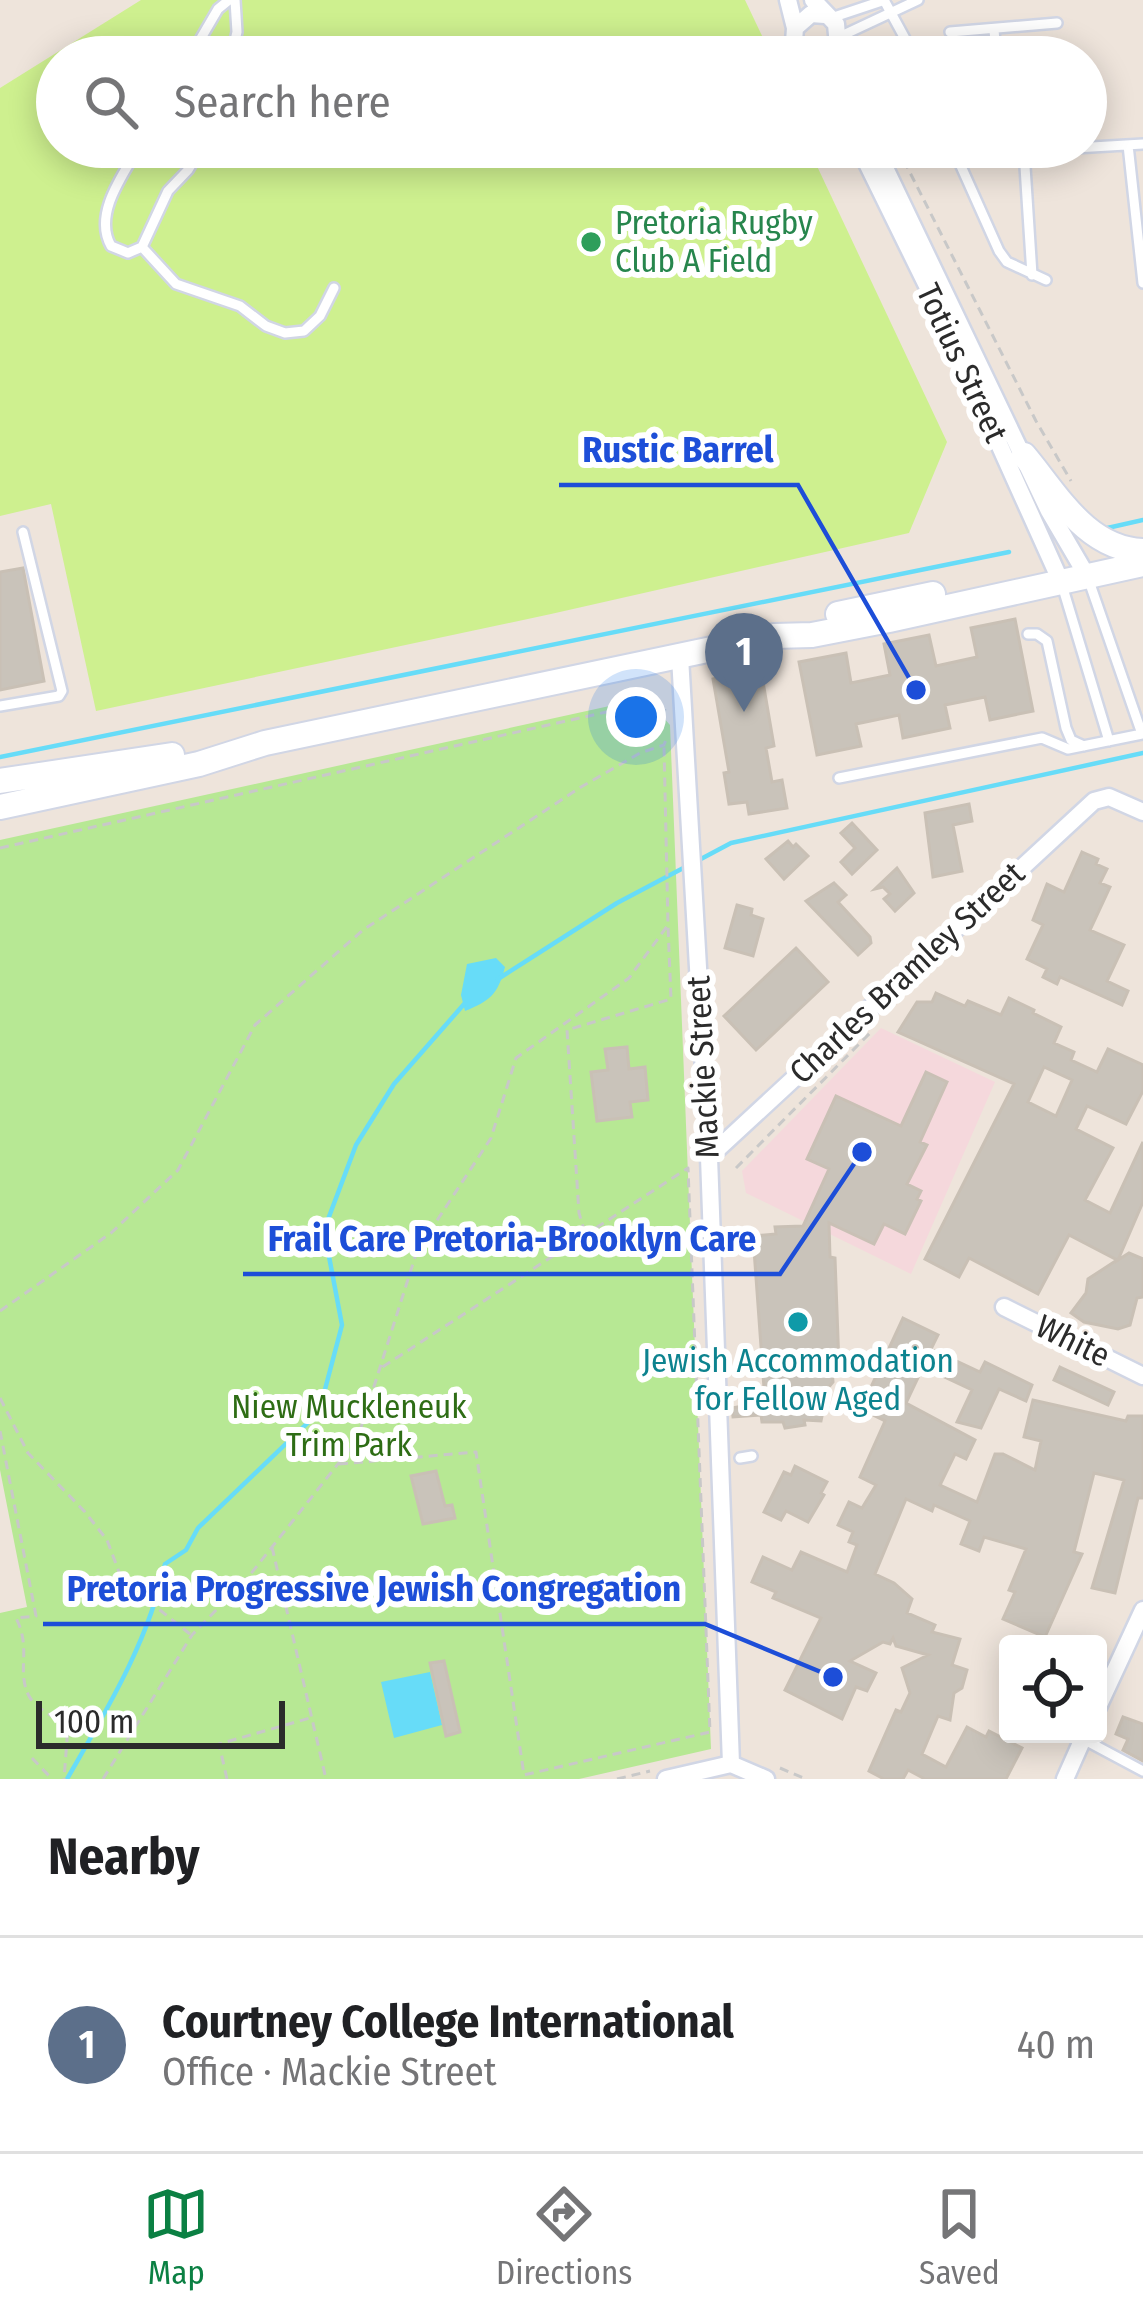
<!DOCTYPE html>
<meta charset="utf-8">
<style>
:root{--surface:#fff;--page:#f2f2f2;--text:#202124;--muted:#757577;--line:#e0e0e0;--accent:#0b8043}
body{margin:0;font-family:"Fira Sans Condensed",sans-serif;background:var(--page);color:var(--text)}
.controls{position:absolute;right:36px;bottom:36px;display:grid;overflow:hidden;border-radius:12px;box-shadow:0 6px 30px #0003}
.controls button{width:108px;height:108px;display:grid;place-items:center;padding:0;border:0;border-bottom:3px solid var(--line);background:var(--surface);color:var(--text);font:60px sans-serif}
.scale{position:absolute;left:36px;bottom:30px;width:249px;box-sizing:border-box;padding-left:12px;border:6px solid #2b2b2b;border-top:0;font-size:33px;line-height:42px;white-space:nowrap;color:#2b2b2b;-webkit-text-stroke:9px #fff;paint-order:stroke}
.you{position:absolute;left:636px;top:717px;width:42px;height:42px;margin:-30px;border:9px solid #fff;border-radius:50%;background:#1a73e8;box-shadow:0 0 0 18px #1a73e833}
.badge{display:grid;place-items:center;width:78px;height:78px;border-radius:50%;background:var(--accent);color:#fff;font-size:39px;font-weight:700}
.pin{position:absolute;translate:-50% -99px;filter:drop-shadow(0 3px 6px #0008)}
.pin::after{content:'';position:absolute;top:63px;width:42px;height:36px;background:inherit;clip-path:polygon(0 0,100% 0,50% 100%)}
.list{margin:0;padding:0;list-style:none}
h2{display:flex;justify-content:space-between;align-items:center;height:156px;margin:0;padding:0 48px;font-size:51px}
h2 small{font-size:39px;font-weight:400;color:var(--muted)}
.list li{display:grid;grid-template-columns:78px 1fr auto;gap:36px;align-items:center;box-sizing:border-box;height:216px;padding:0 48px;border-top:3px solid var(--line)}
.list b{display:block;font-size:45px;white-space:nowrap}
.list p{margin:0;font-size:39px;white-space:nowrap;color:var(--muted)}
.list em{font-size:39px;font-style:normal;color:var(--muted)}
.icon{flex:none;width:66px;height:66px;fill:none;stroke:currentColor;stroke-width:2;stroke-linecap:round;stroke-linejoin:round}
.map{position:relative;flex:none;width:1143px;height:1779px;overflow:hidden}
.search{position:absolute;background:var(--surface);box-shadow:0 6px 30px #0003;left:36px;right:36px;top:36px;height:132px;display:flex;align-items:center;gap:30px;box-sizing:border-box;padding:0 42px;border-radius:66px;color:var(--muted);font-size:45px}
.sheet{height:372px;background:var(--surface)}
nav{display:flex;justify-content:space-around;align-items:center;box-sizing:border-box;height:168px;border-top:3px solid var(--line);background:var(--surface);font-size:33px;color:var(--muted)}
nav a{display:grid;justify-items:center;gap:6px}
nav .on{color:var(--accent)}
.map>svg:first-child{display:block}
.medical{fill:#f5d8dc}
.green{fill:#b7e894}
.pitch{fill:#cef08f}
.water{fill:#67dcf8}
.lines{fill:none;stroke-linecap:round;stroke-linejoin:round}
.stream{stroke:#67dcf8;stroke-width:4.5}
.building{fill:#c9c3ba;stroke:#c9c0b5;stroke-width:3;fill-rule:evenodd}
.service-casing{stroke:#d1d6e5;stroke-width:14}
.minor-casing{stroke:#d1d6e5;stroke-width:21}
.secondary-casing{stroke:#d1d6e5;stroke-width:28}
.path{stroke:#c8c8c8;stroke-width:3;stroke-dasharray:9 6;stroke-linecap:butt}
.service{stroke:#fff;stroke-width:9}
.minor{stroke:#fff;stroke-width:16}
.secondary{stroke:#fff;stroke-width:24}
.leisure-dot{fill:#2e9e5b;stroke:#fff;stroke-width:4.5}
.culture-dot{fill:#0f9aa8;stroke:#fff;stroke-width:4.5}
.labels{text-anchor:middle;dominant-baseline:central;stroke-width:12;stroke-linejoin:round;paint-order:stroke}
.leisure-label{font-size:33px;fill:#27864d;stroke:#fff;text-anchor:start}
.street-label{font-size:33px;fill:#2b2b2b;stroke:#fff}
.culture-label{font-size:33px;fill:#0d838f;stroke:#fff}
.park-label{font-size:33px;fill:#2e6d15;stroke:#fff}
.leader{fill:none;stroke:#1d4ed8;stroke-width:4.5}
.callout-dot{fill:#1d4ed8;stroke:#fff;stroke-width:4.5}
.callout-label{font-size:36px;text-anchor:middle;font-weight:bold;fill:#1d4ed8;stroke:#fff;stroke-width:12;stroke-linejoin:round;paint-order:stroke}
</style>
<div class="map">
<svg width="1143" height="1779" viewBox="0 0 1143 1779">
<rect width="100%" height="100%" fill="#eee4db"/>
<path class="medical" d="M881 1028 995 1082 911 1274 746 1193 742 1171Z"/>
<path class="green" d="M646 698 670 725 711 1749 579 1779H0V1613L27 1607 0 1470V840Z"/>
<path class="pitch" d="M141 0H745L772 57H57V147H808L947 442 909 533 551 614 96 711 51 504 0 516V88Z"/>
<path class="water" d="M496 958 505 967C498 994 490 1001 465 1011L461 995 467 964Z
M430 1672 442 1725 394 1738 381 1682Z"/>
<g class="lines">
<path class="stream" d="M1103 529 1143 520
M0 757 1009 552
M699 860 731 843 1143 753
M498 979 617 903 689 865
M67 1779C106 1711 149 1641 165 1564L186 1550 198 1528 319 1412 342 1325 324 1230 356 1145 394 1084 465 1003"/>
</g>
<path class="building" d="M23 568 44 681 0 690V572Z
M1015 619 1033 711 990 720 985 697 945 705 950 728 903 738 899 715 856 724 861 746 817 755 799 662 846 653 851 683 890 675 884 644 929 635 936 666 977 657 971 628Z
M761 670 774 746 766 748 772 782 782 780 787 808 749 814 747 802 729 804 724 773 729 772 713 679Z
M969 804 972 821 953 825 962 871 933 877 925 813Z
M852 823 877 850 852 874 841 862 855 848 841 833Z
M788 841 793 847 796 844 808 856 784 879 766 859Z
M1082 852 1098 859 1096 864 1107 869 1100 883 1110 887 1090 930 1124 945 1107 981 1128 991 1122 1005 1060 977 1057 984 1043 977 1047 969 1027 959 1043 925 1033 920 1047 884 1064 892Z
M897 868 914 893 895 911 884 899 890 894 883 887 875 889Z
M834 883 846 895 838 902 870 937 871 943 858 955 806 901Z
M737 905 752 909 751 915 763 919 753 956 725 948Z
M796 948 828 982 756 1050 724 1016Z
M936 993 965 1006 968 1001 1001 1015 1009 998 1034 1010 1033 1013 1061 1027 1054 1043 1074 1052 1071 1060 1097 1072 1108 1049 1143 1065V1091L1126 1124 1087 1106 1076 1129 1113 1148 1085 1200 1110 1213 1143 1142V1202L1118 1260 1129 1253 1143 1259V1297L1137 1298 1130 1325 1118 1329 1084 1322 1071 1313 1086 1293 1088 1279 1117 1260 1069 1235 1038 1294 969 1258 959 1277 925 1259 1014 1084 898 1032 917 1002H932ZM1044 1067 1072 1080 1056 1116 1028 1102Z
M627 1047 629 1069 645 1067 648 1100 630 1102 632 1117 597 1121 591 1072 608 1070 605 1049Z
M926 1072 947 1082 920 1142 927 1145 907 1184 921 1191 917 1199 921 1201 905 1234 884 1224 874 1244 829 1223 830 1257 835 1258 839 1365 832 1367 833 1382 828 1388 821 1421 804 1420 805 1425 785 1428 783 1422H762L761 1415 733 1417 732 1408 765 1402 753 1236 776 1234 775 1227 803 1226 829 1169 807 1159 836 1096 901 1126Z
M903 1318 938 1335 931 1349 980 1372 985 1362 1032 1385 1026 1401 999 1389 981 1428 957 1422 972 1390 923 1367 906 1403 975 1440 966 1459 955 1454 940 1485 977 1502 995 1454H1003L1035 1470 1041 1441 1024 1437 1033 1400 1126 1421 1128 1416H1143V1498H1138L1115 1593 1092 1588 1124 1480 1094 1473 1074 1552 1082 1554 1045 1637 1003 1619 1015 1592 1009 1590 1026 1549 984 1537 979 1551 961 1544 970 1521 934 1505 932 1511 906 1499 875 1574 894 1583 912 1599 907 1613 935 1625 932 1632 960 1639 952 1665 967 1670 962 1688 954 1693 950 1720 938 1716 922 1754 946 1767 967 1727 986 1737 989 1731 1022 1748 1006 1779H925L908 1770 903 1779H884L869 1771 896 1710 901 1712 910 1693 902 1668 928 1655 896 1646 893 1638 890 1644 883 1642 850 1661 876 1673 867 1691 856 1687 842 1719 785 1690 821 1618 773 1598 776 1592 752 1582 763 1557 792 1570 801 1552 847 1572 857 1545 849 1542 853 1532 838 1525 849 1502 862 1508 876 1485 860 1477 885 1421 867 1412 870 1405 864 1402Z
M1060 1367 1114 1392 1108 1405 1054 1380Z
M795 1466 827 1482 821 1493 824 1495 808 1522 786 1511 781 1520 764 1512 784 1472 791 1475Z
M436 1471 445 1506 452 1505 455 1518 423 1524 411 1476Z
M444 1661 460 1732 446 1736 430 1663Z
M1123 1717 1143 1724V1761L1123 1750 1128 1739 1116 1734Z"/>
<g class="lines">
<g class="service-casing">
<path id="service" d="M884 0 915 57
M831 18 885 0
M994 29 996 57
M950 32 1057 23
M839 37 918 0
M190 57 218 9 229 0
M231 57 237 32 235 0
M1128 145 1143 283
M139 147C123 175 93 214 111 246L128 253 142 247 168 191 188 170 202 147
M952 147 956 155 1143 144
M1024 151 1032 275
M956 155 999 251 1007 262 1046 280
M142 247 176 284 240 306 266 326 285 333 304 331 320 316 334 288
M1062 585 1109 741
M1028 634H1037L1047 641 1066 728 1071 740 1084 746
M0 706 59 696 62 691 23 532
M839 778 1042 738 1068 749 1142 734 1089 581
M740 1458 752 1456
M1083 1739 1143 1771"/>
</g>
<g class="minor-casing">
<path id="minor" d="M788 0 795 28
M813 0 836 24 839 57
M807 57 794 42 795 28 811 14 825 15
M859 147 936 304 1061 582
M875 147 1049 511 1087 576
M680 657 709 1157 731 1764
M709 1157 1094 801 1109 797 1143 812
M1004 1307 1143 1376
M1098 1707 1143 1610
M666 1779 731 1764 766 1779
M1065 1779 1085 1734"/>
</g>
<g class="secondary-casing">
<path id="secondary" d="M1024 455C1057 494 1086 549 1143 551
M838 614 933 594
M0 781 172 755
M0 807 199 764 265 743 774 636 812 635 889 620 1143 564"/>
</g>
<path class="path" d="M897 147 1036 421 1071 481
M0 848 642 704 666 711
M736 1168 870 1033
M585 1233 579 1213 567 1030 671 999 668 926
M0 1311 111 1233 178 1170 255 1025 363 930 581 787 640 753 664 745 667 737
M0 1398 28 1453 85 1512 107 1540 122 1580 190 1634
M0 1431 36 1616 16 1618C32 1649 16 1671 29 1696 35 1708 56 1718 68 1727L64 1779
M339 1464 476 1452 524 1775 710 1732 688 1168 381 1368
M272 1547 326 1779
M32 1758 52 1779
M780 1768 806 1779
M103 1779 192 1635 249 1576 357 1440 417 1251 491 1138 516 1058 629 978 668 925 664 746
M227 1779 219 1744 310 1718
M617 1779 650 1771"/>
<use href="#service" class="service"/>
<use href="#minor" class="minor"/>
<use href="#secondary" class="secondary"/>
</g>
<circle class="leisure-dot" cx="591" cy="242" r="12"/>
<circle class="culture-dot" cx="798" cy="1322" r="12"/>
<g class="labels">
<g class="leisure-label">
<text x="615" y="223">Pretoria Rugby<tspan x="615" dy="38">Club A Field</tspan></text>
</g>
<g class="street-label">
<text transform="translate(962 363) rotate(65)">Totius Street</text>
<text transform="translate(907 973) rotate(-43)">Charles Bramley Street</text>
<text transform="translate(703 1067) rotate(-93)">Mackie Street</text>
<text transform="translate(1073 1341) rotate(26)">White</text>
</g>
<g class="culture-label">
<text x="798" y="1361">Jewish Accommodation<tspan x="798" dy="38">for Fellow Aged</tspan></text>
</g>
<g class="park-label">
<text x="349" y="1407">Niew Muckleneuk<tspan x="349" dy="38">Trim Park</tspan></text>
</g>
</g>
<path class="leader" d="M916 690L798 485H559M862 1152L780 1274H243M833 1677L705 1624H43"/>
<g class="callout-dot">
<circle cx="916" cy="690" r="12"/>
<circle cx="862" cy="1152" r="12"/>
<circle cx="833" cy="1677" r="12"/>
</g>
<g class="callout-label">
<text x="678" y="462">Rustic Barrel</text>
<text x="512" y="1251">Frail Care Pretoria-Brooklyn Care</text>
<text x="374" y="1601">Pretoria Progressive Jewish Congregation</text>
</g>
</svg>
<div class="controls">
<button><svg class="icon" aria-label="locate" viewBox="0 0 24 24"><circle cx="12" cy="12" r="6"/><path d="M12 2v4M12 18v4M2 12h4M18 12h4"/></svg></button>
</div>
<div class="scale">100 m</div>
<div class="you"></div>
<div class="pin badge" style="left:744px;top:712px;background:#5c6f8a">1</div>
<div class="search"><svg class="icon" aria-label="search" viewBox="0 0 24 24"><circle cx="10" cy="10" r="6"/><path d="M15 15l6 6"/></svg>Search here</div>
</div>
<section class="sheet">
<h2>Nearby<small></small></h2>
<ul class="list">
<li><span class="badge" style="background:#5c6f8a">1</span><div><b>Courtney College International</b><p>Office · Mackie Street</p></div><em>40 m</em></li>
</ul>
</section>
<nav>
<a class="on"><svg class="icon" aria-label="map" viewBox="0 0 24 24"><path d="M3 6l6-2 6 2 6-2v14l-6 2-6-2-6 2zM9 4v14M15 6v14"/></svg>Map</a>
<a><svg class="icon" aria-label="directions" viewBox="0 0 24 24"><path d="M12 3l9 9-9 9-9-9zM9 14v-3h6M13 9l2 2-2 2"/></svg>Directions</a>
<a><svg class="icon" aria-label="saved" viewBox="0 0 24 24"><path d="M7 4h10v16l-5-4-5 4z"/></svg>Saved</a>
</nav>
